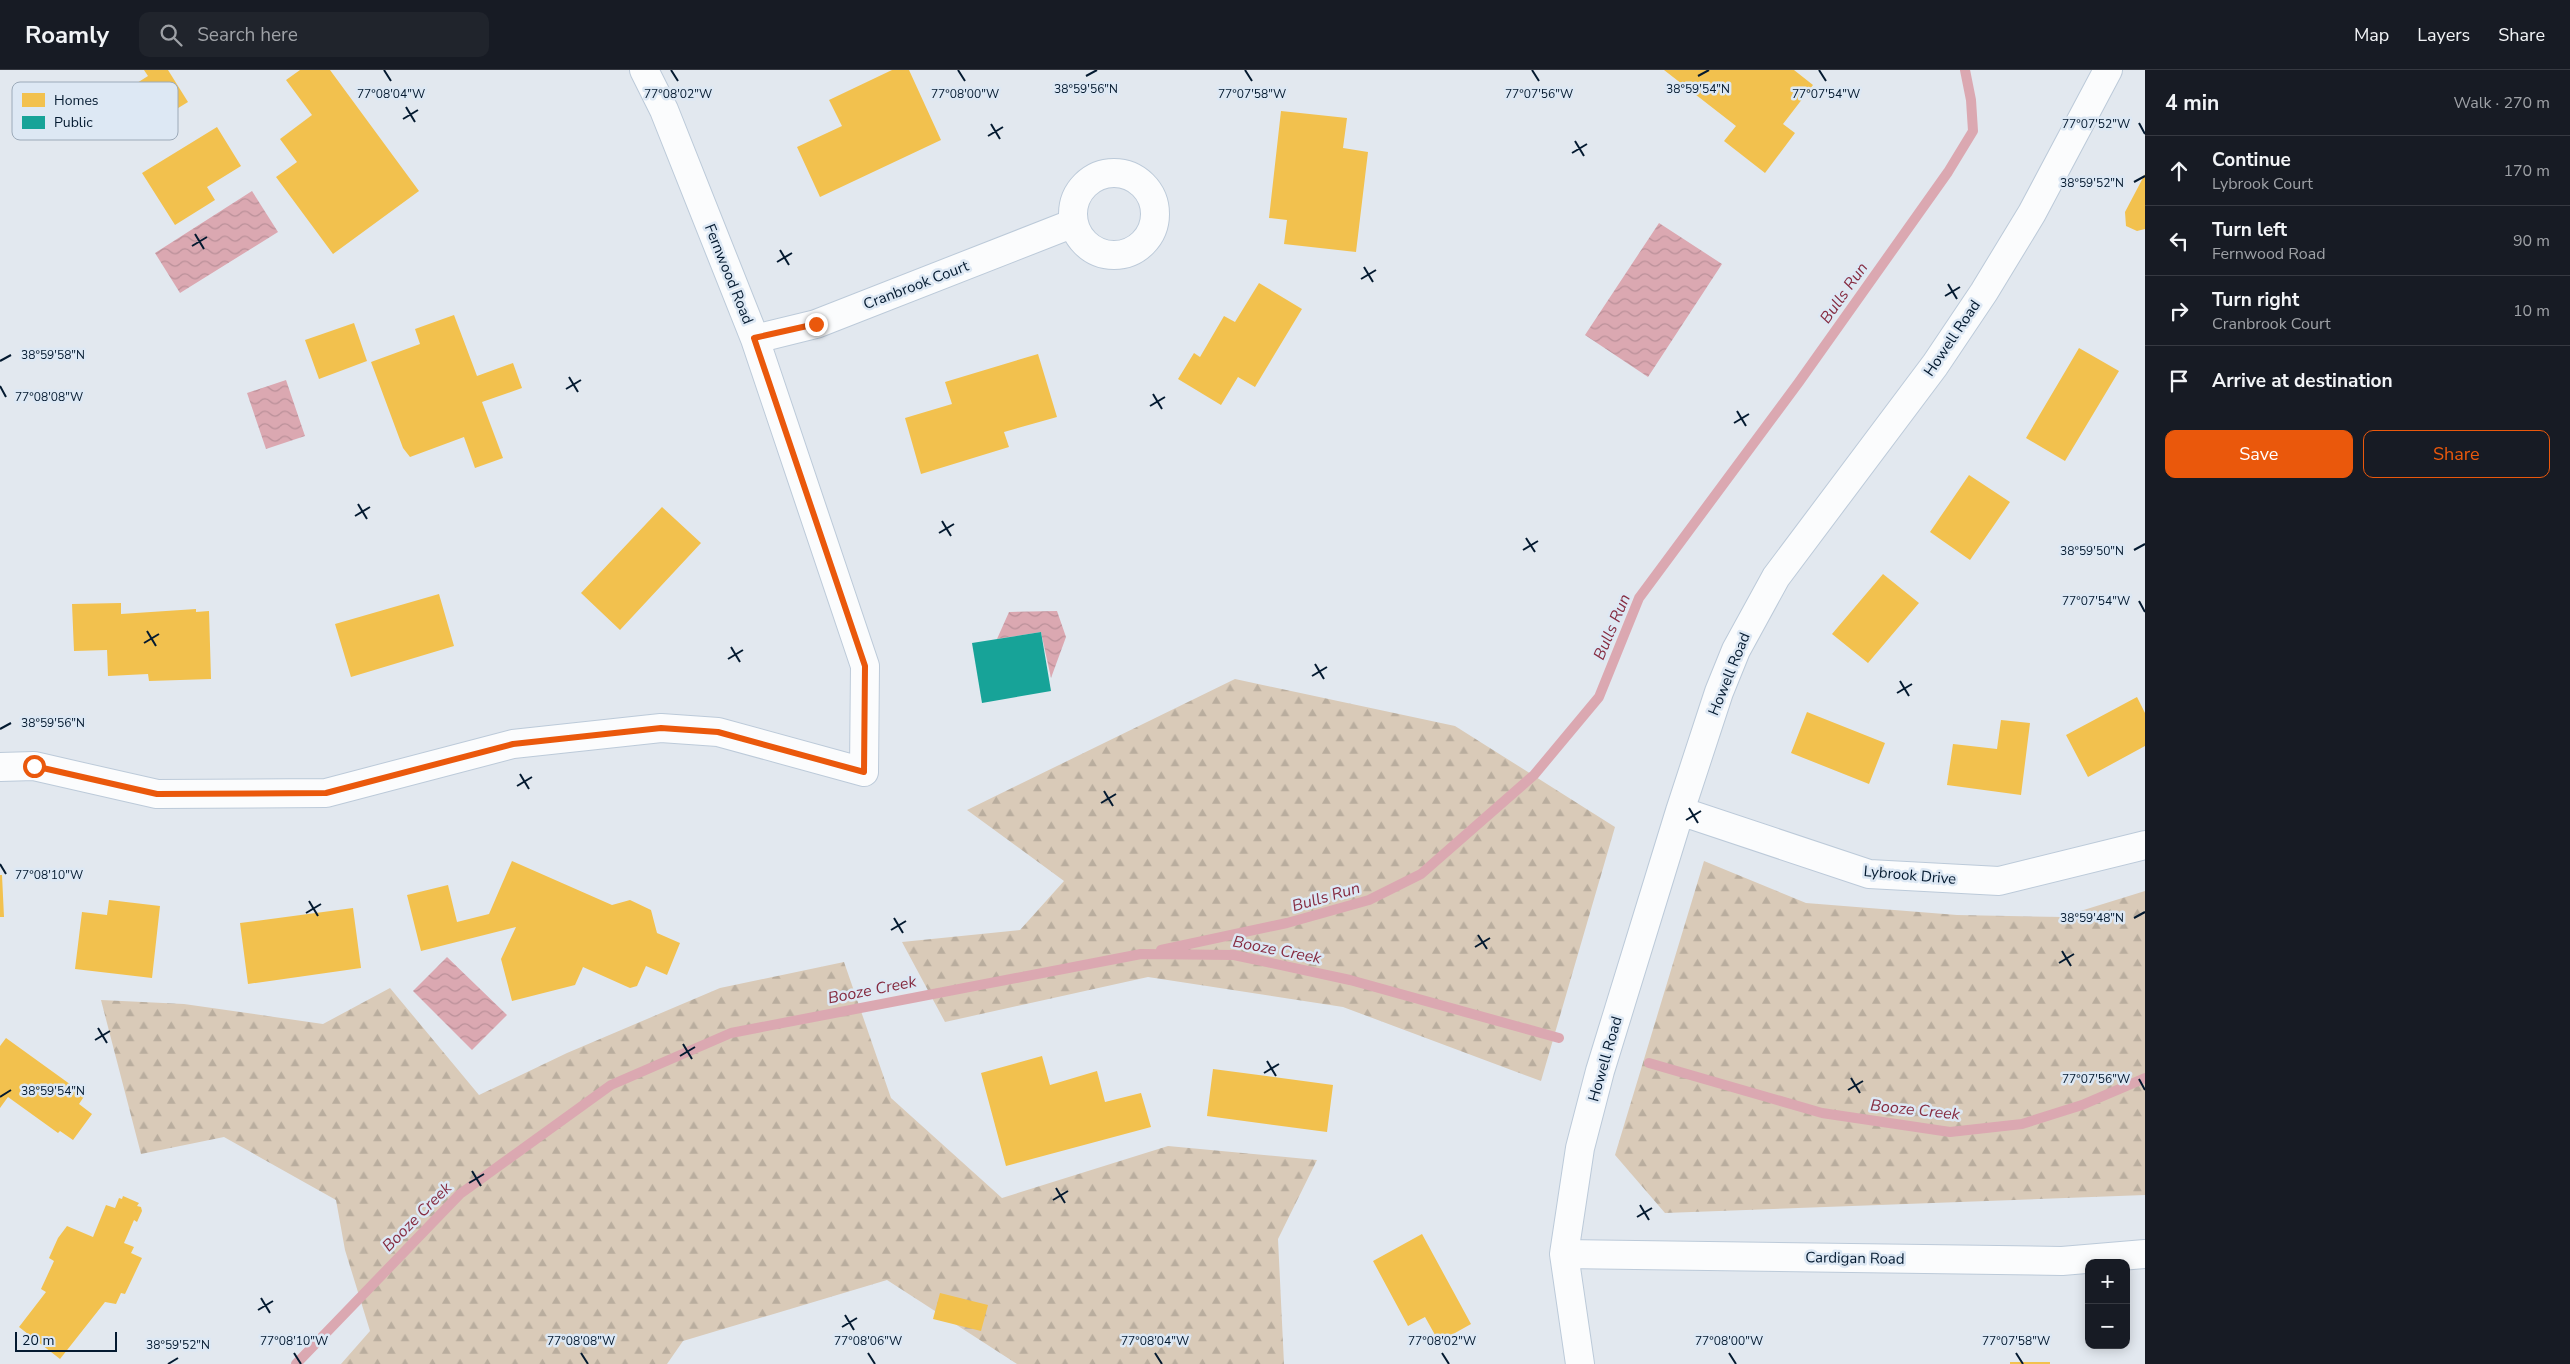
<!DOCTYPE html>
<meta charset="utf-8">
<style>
:root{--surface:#171b24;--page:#20242c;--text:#f1f3f6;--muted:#9ea1a6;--line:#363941;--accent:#ea580c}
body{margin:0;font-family:"Nunito Sans",sans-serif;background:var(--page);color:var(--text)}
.controls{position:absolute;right:15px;bottom:15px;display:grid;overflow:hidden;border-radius:10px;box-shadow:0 2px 12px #0003}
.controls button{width:45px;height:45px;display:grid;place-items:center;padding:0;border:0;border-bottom:1px solid var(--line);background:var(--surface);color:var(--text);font:25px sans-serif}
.scale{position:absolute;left:15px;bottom:12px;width:102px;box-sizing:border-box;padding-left:5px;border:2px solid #041a30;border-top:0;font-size:14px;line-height:18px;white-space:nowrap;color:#041a30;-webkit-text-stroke:4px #dde8f4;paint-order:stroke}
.stop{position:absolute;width:15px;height:15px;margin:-11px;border:4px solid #ea580c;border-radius:50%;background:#fff}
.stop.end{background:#ea580c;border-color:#fff;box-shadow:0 1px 5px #0008}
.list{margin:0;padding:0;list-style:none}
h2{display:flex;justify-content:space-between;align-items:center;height:65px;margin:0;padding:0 20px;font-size:21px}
h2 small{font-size:16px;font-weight:400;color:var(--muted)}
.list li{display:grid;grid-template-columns:32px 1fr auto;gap:15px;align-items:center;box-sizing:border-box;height:70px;padding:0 20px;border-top:1px solid var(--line)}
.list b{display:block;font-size:19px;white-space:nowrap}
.list p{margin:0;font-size:16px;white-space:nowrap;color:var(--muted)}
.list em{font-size:16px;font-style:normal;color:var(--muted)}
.actions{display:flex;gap:10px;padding:15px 20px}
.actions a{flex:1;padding:11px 0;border:1px solid var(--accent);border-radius:10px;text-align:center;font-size:18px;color:var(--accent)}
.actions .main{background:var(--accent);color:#fff}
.icon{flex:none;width:28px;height:28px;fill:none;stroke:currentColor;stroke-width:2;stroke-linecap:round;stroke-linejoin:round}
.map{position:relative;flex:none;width:2145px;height:1294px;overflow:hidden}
header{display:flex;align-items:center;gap:30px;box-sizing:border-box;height:70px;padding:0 25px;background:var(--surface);border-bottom:1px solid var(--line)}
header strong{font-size:24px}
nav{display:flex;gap:28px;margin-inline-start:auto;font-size:18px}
.search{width:350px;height:45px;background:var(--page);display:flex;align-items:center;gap:12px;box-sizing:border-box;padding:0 18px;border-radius:10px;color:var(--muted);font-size:19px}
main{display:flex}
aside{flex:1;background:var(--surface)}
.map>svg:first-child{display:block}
.forest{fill:url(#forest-firs)}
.water{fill:url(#water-waves)}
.homes{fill:#f2c14e}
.public{fill:#17a398}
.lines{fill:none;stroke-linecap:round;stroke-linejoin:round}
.stream{stroke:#dba8b1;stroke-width:10}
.street-casing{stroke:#bccad9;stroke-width:30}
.street{stroke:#fbfcfd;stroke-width:28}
.route{stroke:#ea580c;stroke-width:6}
.ticks{fill:none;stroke:#041a30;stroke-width:2}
.labels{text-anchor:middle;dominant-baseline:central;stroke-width:5;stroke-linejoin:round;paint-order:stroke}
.street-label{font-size:15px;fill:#041a30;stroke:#dde8f4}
.water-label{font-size:16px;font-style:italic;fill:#862c41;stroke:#dde8f4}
.key{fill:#dde8f4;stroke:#9caab9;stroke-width:1}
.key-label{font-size:14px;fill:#041a30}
.ticks-label{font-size:12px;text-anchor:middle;fill:#041a30;stroke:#dde8f4;stroke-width:5;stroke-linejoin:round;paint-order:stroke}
</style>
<header>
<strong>Roamly</strong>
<div class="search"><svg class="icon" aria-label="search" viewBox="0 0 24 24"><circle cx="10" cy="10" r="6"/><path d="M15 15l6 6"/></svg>Search here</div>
<nav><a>Map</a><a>Layers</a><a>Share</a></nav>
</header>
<main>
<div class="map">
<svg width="2145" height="1294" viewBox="0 0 2145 1294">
<defs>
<pattern id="forest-firs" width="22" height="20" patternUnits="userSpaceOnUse" patternTransform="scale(1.25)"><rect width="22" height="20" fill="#d9cab8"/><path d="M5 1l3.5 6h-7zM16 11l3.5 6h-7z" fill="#b9ad9e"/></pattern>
<pattern id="water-waves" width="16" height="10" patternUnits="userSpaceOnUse" patternTransform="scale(1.25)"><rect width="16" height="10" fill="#dba8b1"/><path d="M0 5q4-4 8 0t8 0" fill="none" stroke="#ba9099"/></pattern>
</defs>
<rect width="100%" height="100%" fill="#e2e8ef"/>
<path class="forest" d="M1235 609 1455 656 1615 757 1541 1011 1343 937 1148 907 945 952 902 872 1020 860 1064 811 967 740Z
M1704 791 1806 833 1957 845 2061 847 2145 821V1125L1665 1143 1615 1085Z
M844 892 891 1028 1002 1128 1168 1076 1317 1090 1278 1169 1284 1294H1017L887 1210 683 1271 667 1294H341L370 1261 345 1180 336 1130 224 1067 141 1084 101 930 184 934 323 954 390 918 479 1025 567 983 720 918Z"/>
<path class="water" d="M252 121 278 162 180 223 155 183Z
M1659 153 1722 194 1648 307 1585 265Z
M286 310 305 366 266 379 247 323Z
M1057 541 1066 567 1051 608 1041 562 997 569 1009 542Z
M447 887 507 945 472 980 413 921Z"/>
<path class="homes" d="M144 0H168L188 32 152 54 129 18 148 6Z
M300 0H330L419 121 333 184 276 107 297 92 280 69 312 45 286 10Z
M892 0H909L941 70 820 127 797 77 842 56 829 30Z
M1664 0H1794L1813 15 1783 54 1795 63 1765 103 1724 71 1736 56Z
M1281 41 1347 48 1343 78 1368 82 1356 182 1284 174 1287 150 1269 148Z
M217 57 241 96 207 117 215 130 175 155 142 103Z
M2145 104V159L2137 161 2126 156 2125 142Z
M1259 213 1302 239 1255 317 1238 307 1221 335 1178 309 1194 283 1200 287 1224 246 1235 252Z
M454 245 477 306 513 293 522 318 482 332 503 388 475 398 464 367 410 387 403 378 371 292 420 274 415 259Z
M354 253 367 291 319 309 305 270Z
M2079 278 2119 301 2065 391 2026 368Z
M1038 284 1057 347 1004 362 1009 377 921 404 905 348 952 334 945 312Z
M1969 405 2010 432 1970 490 1930 462Z
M662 437 701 473 620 560 581 523Z
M1883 504 1919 533 1868 593 1832 564Z
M439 524 454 576 351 607 335 554Z
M121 533V544L196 539V542L209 541 211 609 149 611 148 604 108 606 107 580 74 581 72 534Z
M2137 627 2145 643V676L2088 707 2066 665Z
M1807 642 1885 673 1869 714 1791 683Z
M2001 650 2030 653 2021 725 1947 715 1953 674 1997 679Z
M512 791 612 835 630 830 651 840 657 863 680 873 667 905 646 896 637 916 630 918 583 897 575 915 512 931 501 889 516 857 421 881 407 825 448 815 457 852 489 844Z
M0 805H2L4 847H0Z
M109 830 160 836 152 908 75 899 82 842 107 845Z
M353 838 361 898 248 914 240 853Z
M6 968 85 1025 79 1034 92 1044 73 1070 60 1061 58 1063 8 1027 0 1038V976Z
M1042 986 1050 1015 1097 1001 1105 1032 1141 1023 1151 1057 1006 1096 981 1003Z
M1213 999 1333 1015 1327 1062 1207 1046Z
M123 1126 139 1133 137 1136 141 1137 142 1141 137 1152 134 1150 124 1173 134 1177 131 1183 142 1188 125 1224 121 1223 116 1234 105 1232 60 1289 19 1257 46 1222 41 1219 54 1191 49 1188 58 1168 67 1156 93 1167 106 1135 115 1138 119 1128 122 1129Z
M1422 1164 1471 1254 1439 1272 1425 1247 1408 1256 1373 1191Z
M940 1223 988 1235 981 1261 933 1249Z
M2010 1292H2050V1294H2010Z"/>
<path class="public" d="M1041 562 1051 621 982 633 972 573Z"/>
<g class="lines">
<path class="stream" d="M1161 880 1287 853 1369 830 1421 804 1534 705 1599 627 1639 528 1799 312 1948 102 1973 61 1971 30 1965 0
M1649 993 1822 1043 1950 1062 2022 1054 2082 1035 2145 1008
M296 1294 460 1124 611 1015 731 963 1141 884 1234 885 1350 910 1559 968"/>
<g class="street-casing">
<path id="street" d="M1073 144a41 41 0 1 1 82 0a41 41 0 1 1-82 0Z
M755 269 816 254 1074 153
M0 697 34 696 157 724 326 723 513 674 661 658 718 662 864 702 865 596 755 269 664 40 644 0
M1680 741 1869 804 1999 811 2145 775
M1564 1184 2062 1191 2145 1184
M1580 1294 1564 1184 1580 1078 1600 1001 1680 741 1719 622 1736 580 1776 507 1935 295 1984 222 2032 143 2108 0"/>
</g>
<use href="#street" class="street"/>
</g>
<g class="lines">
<path class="route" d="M34 696 157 724 326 723 513 674 661 658 718 662 864 702 865 596 754 268 816 254"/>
</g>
<path class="ticks" d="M384 0 391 11M671 0 678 11M958 0 965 11M1245 0 1252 11M1532 0 1539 11M1819 0 1826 11M1086 6 1097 0M1698 6 1709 0M406 37 415 52M403 49 418 40M2139 53 2145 64M991 54 1000 69M988 66 1003 57M1575 71 1584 86M1572 83 1587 74M2134 112 2145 106M195 164 204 179M192 176 207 167M780 180 789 195M777 192 792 183M1364 197 1373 212M1361 209 1376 200M1948 214 1957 229M1945 226 1960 217M0 291 11 285M569 307 578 322M0 316 6 327M566 319 581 310M1153 324 1162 339M1150 336 1165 327M1737 341 1746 356M1734 353 1749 344M358 434 367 449M355 446 370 437M942 451 951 466M939 463 954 454M1526 468 1535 482M1523 480 1538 471M2134 480 2145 474M2139 531 2145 542M147 561 156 576M144 573 159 564M731 577 740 592M728 589 743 580M1315 594 1324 609M1312 606 1327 597M1900 611 1909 626M1897 623 1912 614M0 659 11 653M520 704 529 719M517 716 532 707M1104 721 1113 736M1101 733 1116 724M1689 738 1698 753M1686 750 1701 741M0 794 6 804M309 831 318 846M306 843 321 834M894 848 903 863M2134 848 2145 842M891 860 906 851M1478 865 1487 879M1475 877 1490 868M2062 881 2071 896M2059 893 2074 884M98 958 107 973M95 970 110 961M683 974 692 989M680 986 695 977M1267 991 1276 1006M1264 1003 1279 994M1851 1008 1860 1023M2139 1009 2145 1020M1848 1020 1863 1011M0 1027 11 1020M472 1101 481 1116M469 1113 484 1104M1056 1118 1065 1133M1053 1130 1068 1121M1640 1135 1649 1150M1637 1147 1652 1138M261 1228 270 1243M258 1240 273 1231M845 1245 854 1260M842 1257 857 1248M294 1283 301 1294M581 1283 588 1294M868 1283 875 1294M1155 1283 1162 1294M1442 1283 1449 1294M1729 1283 1736 1294M2016 1283 2023 1294M168 1294 178 1288"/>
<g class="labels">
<g class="street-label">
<text transform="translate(729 204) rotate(68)">Fernwood Road</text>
<text transform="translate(916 215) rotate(-21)">Cranbrook Court</text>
<text transform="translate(1952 268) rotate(-56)">Howell Road</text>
<text transform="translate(1729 604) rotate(-68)">Howell Road</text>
<text transform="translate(1910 805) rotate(5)">Lybrook Drive</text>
<text transform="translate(1605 989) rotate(-74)">Howell Road</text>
<text transform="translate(1855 1188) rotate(1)">Cardigan Road</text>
</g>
<g class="water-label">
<text transform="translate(1844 223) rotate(-55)">Bulls Run</text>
<text transform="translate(1612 557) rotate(-67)">Bulls Run</text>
<text transform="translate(1326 827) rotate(-16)">Bulls Run</text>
<text transform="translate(1277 880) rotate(11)">Booze Creek</text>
<text transform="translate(872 920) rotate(-11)">Booze Creek</text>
<text transform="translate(1915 1040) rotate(6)">Booze Creek</text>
<text transform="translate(417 1147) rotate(-45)">Booze Creek</text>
</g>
</g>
<rect x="12" y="12" width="166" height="58" rx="8" class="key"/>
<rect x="22" y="23" width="23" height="14" fill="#f2c14e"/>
<rect x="22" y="46" width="23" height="13" fill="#17a398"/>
<g class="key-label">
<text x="54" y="35">Homes</text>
<text x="54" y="57">Public</text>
</g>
<g class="ticks-label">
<text x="1086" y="23">38°59'56"N</text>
<text x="1698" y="23">38°59'54"N</text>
<text x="391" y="28">77°08'04"W</text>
<text x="678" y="28">77°08'02"W</text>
<text x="965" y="28">77°08'00"W</text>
<text x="1252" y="28">77°07'58"W</text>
<text x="1539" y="28">77°07'56"W</text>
<text x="1826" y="28">77°07'54"W</text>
<text x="2096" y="58">77°07'52"W</text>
<text x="2092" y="117">38°59'52"N</text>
<text x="53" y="289">38°59'58"N</text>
<text x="49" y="331">77°08'08"W</text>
<text x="2092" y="485">38°59'50"N</text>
<text x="2096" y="535">77°07'54"W</text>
<text x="53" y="657">38°59'56"N</text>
<text x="49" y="809">77°08'10"W</text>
<text x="2092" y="852">38°59'48"N</text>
<text x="2096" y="1013">77°07'56"W</text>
<text x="53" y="1025">38°59'54"N</text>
<text x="294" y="1275">77°08'10"W</text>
<text x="581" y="1275">77°08'08"W</text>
<text x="868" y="1275">77°08'06"W</text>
<text x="1155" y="1275">77°08'04"W</text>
<text x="1442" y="1275">77°08'02"W</text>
<text x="1729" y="1275">77°08'00"W</text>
<text x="2016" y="1275">77°07'58"W</text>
<text x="178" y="1279">38°59'52"N</text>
</g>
</svg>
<div class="controls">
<button>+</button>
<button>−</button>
</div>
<div class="scale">20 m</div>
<div class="stop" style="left:34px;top:696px"></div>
<div class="stop end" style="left:816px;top:254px"></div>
</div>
<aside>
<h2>4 min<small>Walk · 270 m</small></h2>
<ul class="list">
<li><svg class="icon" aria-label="ahead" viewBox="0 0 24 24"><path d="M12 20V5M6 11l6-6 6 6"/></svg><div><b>Continue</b><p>Lybrook Court</p></div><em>170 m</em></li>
<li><svg class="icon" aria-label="left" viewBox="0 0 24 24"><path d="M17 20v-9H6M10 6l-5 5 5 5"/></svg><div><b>Turn left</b><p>Fernwood Road</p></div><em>90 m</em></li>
<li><svg class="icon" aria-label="right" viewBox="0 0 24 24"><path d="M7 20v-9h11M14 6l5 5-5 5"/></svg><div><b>Turn right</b><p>Cranbrook Court</p></div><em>10 m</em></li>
<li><svg class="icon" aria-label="arrive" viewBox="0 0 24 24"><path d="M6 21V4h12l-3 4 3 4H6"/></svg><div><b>Arrive at destination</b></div></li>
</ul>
<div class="actions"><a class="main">Save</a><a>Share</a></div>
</aside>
</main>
